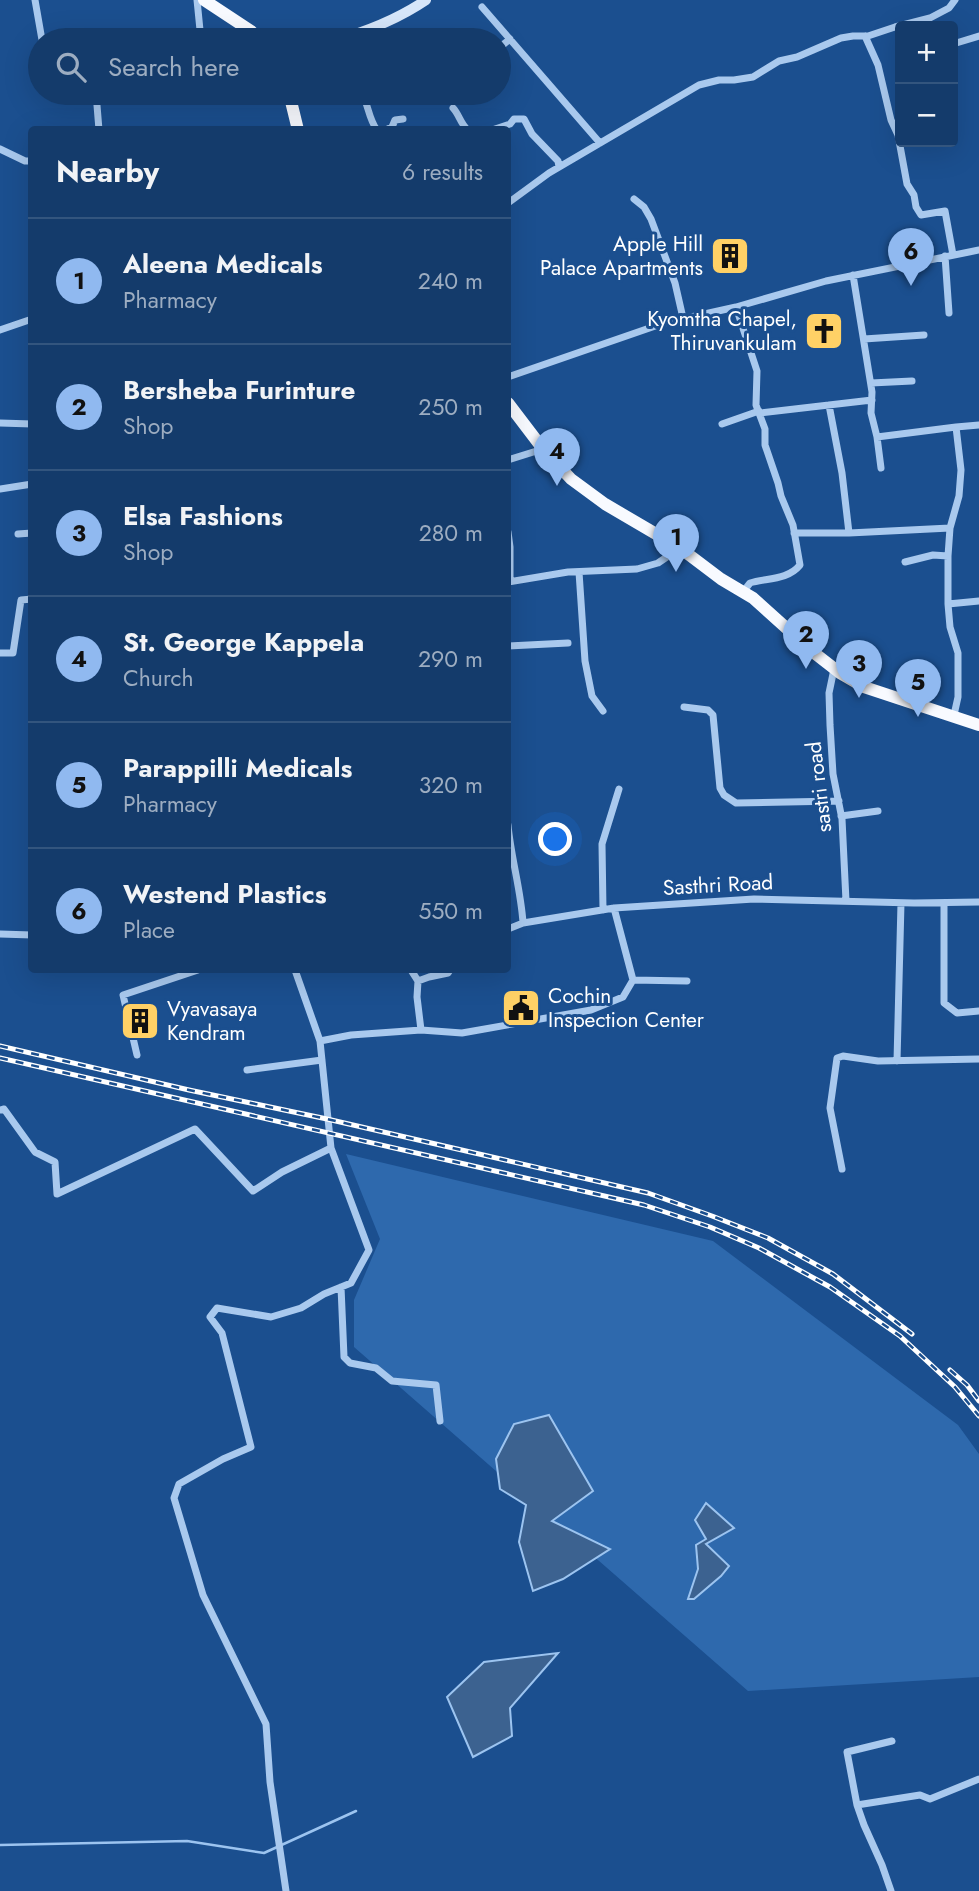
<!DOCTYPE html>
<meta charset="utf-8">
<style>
:root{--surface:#143b6b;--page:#214673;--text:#f1f3f6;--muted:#9dadc1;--line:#33557e;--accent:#90b9f0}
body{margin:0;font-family:Jost,sans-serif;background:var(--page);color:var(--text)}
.controls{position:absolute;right:21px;top:21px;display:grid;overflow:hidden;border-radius:7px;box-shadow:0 7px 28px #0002}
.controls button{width:63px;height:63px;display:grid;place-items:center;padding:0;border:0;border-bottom:2px solid var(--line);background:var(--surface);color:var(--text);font:35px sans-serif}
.you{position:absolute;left:556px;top:840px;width:24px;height:24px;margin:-18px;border:5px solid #fff;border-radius:50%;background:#1a73e8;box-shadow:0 0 0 10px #1a73e833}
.badge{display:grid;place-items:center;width:46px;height:46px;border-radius:50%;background:var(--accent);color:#111;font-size:23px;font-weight:700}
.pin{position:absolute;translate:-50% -58px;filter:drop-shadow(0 2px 4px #0008)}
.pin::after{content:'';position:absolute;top:37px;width:24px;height:21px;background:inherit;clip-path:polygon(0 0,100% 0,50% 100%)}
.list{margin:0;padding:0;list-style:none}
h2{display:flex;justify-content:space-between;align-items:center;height:91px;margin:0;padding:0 28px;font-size:30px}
h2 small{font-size:23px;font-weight:400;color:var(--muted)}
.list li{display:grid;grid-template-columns:46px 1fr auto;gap:21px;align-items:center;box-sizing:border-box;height:126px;padding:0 28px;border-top:2px solid var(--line)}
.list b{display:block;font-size:26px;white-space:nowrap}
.list p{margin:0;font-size:23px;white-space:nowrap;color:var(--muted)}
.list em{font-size:23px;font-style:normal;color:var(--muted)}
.icon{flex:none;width:38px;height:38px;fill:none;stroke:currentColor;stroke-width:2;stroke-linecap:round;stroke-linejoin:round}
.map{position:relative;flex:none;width:979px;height:1891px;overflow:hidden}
.search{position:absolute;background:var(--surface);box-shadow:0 7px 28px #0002;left:28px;top:28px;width:483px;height:77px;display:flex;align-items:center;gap:18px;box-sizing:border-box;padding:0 24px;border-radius:38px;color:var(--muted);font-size:26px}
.panel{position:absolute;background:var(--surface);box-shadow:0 7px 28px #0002;left:28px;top:126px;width:483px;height:847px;border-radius:7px}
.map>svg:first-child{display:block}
.green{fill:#2e69ad}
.water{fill:#3c6290;stroke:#9cc4f0;stroke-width:2}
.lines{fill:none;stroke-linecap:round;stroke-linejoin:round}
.stream{stroke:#9cc4f0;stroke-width:2.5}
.minor{stroke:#a9c9ee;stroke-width:7}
.secondary{stroke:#d6e6fa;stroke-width:10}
.trunk{stroke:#f8faff;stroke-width:12}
.rail-casing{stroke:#fff;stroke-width:5}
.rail{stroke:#1b4f8f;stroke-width:2.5;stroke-dasharray:8;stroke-linecap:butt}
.labels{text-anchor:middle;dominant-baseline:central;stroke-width:6;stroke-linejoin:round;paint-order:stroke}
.poi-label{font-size:21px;fill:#fff;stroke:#1b4f8f;text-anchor:end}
.street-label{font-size:21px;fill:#fff;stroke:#1b4f8f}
</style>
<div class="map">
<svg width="979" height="1891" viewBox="0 0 979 1891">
<rect width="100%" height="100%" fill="#1b4f8f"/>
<path class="green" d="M346 1154 713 1241 958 1425 979 1454V1677L748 1691 354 1347V1300L380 1239Z"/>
<path class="water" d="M549 1415 593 1491 552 1521 610 1549 563 1579 533 1591 519 1542 526 1505 500 1489 496 1459 514 1424Z
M706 1503 734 1528 706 1544 729 1566 721 1576 694 1599H688L698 1569 696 1545 706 1539 695 1520Z
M558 1653 510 1708 512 1736 473 1757 447 1697 484 1662Z"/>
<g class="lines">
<path class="stream" d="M0 1845 187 1841 264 1853 356 1811"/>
<path class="minor" d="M35 0 42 40
M197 0 201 40
M482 7 600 143
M865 36 878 65 891 120 898 135 907 184 914 195 916 207 921 215 945 211 953 255
M953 44 979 36
M499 48 510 39
M96 93 99 130
M362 93C368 104 369 120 377 130
M175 94 206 93
M453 108C459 114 461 125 468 130
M386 130 392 127 395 120 403 119
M492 130 510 124 514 119H524L532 134 558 161 559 167
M0 149 25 161H32
M634 199 644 207 651 219 675 283 683 318
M508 203 549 173 699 85 719 80H734L753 77 779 61 797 57 841 38 853 36H868L895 27 930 18 949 8 955 0
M945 256 949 313
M853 275 872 392 871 413 877 437 956 427
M736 307 757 371 756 405 765 429V445L778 483 781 496 793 525 800 565C788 580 767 578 750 583L743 592
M0 330 32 319
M864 339 924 335
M508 377 664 323 736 307 826 281 979 250
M871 383 912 381
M759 413 872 400
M0 423 32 424
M722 424 759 411
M877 437 881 468
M508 460 543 449
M0 489 32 484
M508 532 510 547V581
M794 533H849L842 473 829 405
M849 533 950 528
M18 534 32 533
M905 562 933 555 948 556
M579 572 585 661 592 696 603 711
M508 582 568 572 637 569 658 563 680 548
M948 604 979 601
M508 646 568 643
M0 653H13L21 600 32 599
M834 669 829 693 830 725 833 774 842 819 846 901
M684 707 708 710 713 715 720 788 724 795 736 803 839 801
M954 715 958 697V653L950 627 948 604V556L950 528 959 496 961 470 956 427 979 425
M841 816 878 811
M508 825C511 858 521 890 523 923L508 929
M944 903V1003L957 1013 979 1011
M603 910 602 844 619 789
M523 923 614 908 754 899 914 903 979 902
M0 934 32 935
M295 970 320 1041
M411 970 418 981
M633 980 687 981
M421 1030 417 997 418 981 429 977 448 973 450 970
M137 1055 123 995 198 970
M897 1061 901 903
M247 1070 322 1060
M0 1110 4 1109 35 1152 55 1162 57 1194 195 1129 253 1191 282 1172 331 1148
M842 1169 830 1108 837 1058 843 1056 878 1061 979 1059
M341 1287 344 1357 350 1363 376 1368 392 1381 436 1385 440 1421
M857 1805 920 1795 930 1799 979 1779
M286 1891 270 1782 266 1724 203 1595 174 1498 179 1484 223 1459 251 1447 222 1333 210 1317 217 1308 271 1317 301 1308 324 1294 351 1283 369 1250 331 1148 320 1041 351 1035 421 1030 462 1033 591 1010 623 997 633 980 614 908
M891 1891 882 1865 864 1825 857 1805 847 1752 892 1741"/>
<path class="secondary" d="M336 40C368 31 398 19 426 0"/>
<path class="trunk" d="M204 0 251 31 260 40
M289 93 298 130
M508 403 543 449 571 479 605 504 680 548 721 579 753 598 813 652 840 673 864 687 979 725"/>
<g class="rail-casing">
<path id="rail" d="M0 1046 189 1090 327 1119 648 1193 712 1216 768 1238 833 1274 912 1334
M0 1058 644 1205 710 1227 759 1248 830 1287 900 1336 955 1387 979 1416
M950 1370 967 1385 979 1401"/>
</g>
<use href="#rail" class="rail"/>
</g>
<defs>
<g id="building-square" transform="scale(2.0125)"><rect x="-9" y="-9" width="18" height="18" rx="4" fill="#ffd166" stroke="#1b4f8f"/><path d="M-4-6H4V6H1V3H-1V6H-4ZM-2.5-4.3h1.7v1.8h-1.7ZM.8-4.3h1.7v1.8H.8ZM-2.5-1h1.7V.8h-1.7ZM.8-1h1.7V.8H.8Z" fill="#111"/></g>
<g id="church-square" transform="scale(2.0125)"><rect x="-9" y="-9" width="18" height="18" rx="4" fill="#ffd166" stroke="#1b4f8f"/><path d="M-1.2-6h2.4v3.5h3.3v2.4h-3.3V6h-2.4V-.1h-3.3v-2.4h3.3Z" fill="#111"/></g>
<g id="civic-square" transform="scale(2.0125)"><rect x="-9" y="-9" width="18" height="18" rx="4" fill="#ffd166" stroke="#1b4f8f"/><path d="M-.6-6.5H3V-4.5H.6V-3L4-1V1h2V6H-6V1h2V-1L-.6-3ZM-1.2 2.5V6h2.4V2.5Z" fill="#111"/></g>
</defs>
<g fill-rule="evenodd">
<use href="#building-square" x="730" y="256"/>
<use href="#church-square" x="824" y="331"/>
<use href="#civic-square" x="521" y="1008"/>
<use href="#building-square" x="140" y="1021"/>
</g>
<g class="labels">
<g class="poi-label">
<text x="703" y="244">Apple Hill<tspan x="703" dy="24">Palace Apartments</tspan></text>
<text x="797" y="319">Kyomtha Chapel,<tspan x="797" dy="24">Thiruvankulam</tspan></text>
<text x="548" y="996" text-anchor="start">Cochin<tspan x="548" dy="24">Inspection Center</tspan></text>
<text x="167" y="1009" text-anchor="start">Vyavasaya<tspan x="167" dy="24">Kendram</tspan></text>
</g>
<g class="street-label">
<text transform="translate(819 787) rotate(-97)">sastri road</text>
<text transform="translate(718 885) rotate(-3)">Sasthri Road</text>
</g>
</g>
</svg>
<div class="controls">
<button>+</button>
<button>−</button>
</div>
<div class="you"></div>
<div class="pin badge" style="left:676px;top:572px">1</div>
<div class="pin badge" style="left:806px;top:669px">2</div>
<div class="pin badge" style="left:859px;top:698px">3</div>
<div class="pin badge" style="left:557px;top:486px">4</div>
<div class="pin badge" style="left:918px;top:717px">5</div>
<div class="pin badge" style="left:911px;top:286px">6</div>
<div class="search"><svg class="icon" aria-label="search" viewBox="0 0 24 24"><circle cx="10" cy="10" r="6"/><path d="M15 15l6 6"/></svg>Search here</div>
<section class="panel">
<h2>Nearby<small>6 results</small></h2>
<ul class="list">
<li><span class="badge">1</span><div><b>Aleena Medicals</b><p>Pharmacy</p></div><em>240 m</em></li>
<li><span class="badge">2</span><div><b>Bersheba Furinture</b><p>Shop</p></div><em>250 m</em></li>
<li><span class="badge">3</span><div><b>Elsa Fashions</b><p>Shop</p></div><em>280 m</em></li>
<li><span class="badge">4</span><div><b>St. George Kappela</b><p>Church</p></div><em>290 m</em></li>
<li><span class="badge">5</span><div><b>Parappilli Medicals</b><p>Pharmacy</p></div><em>320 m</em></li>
<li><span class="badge">6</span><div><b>Westend Plastics</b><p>Place</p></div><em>550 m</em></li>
</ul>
</section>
</div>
